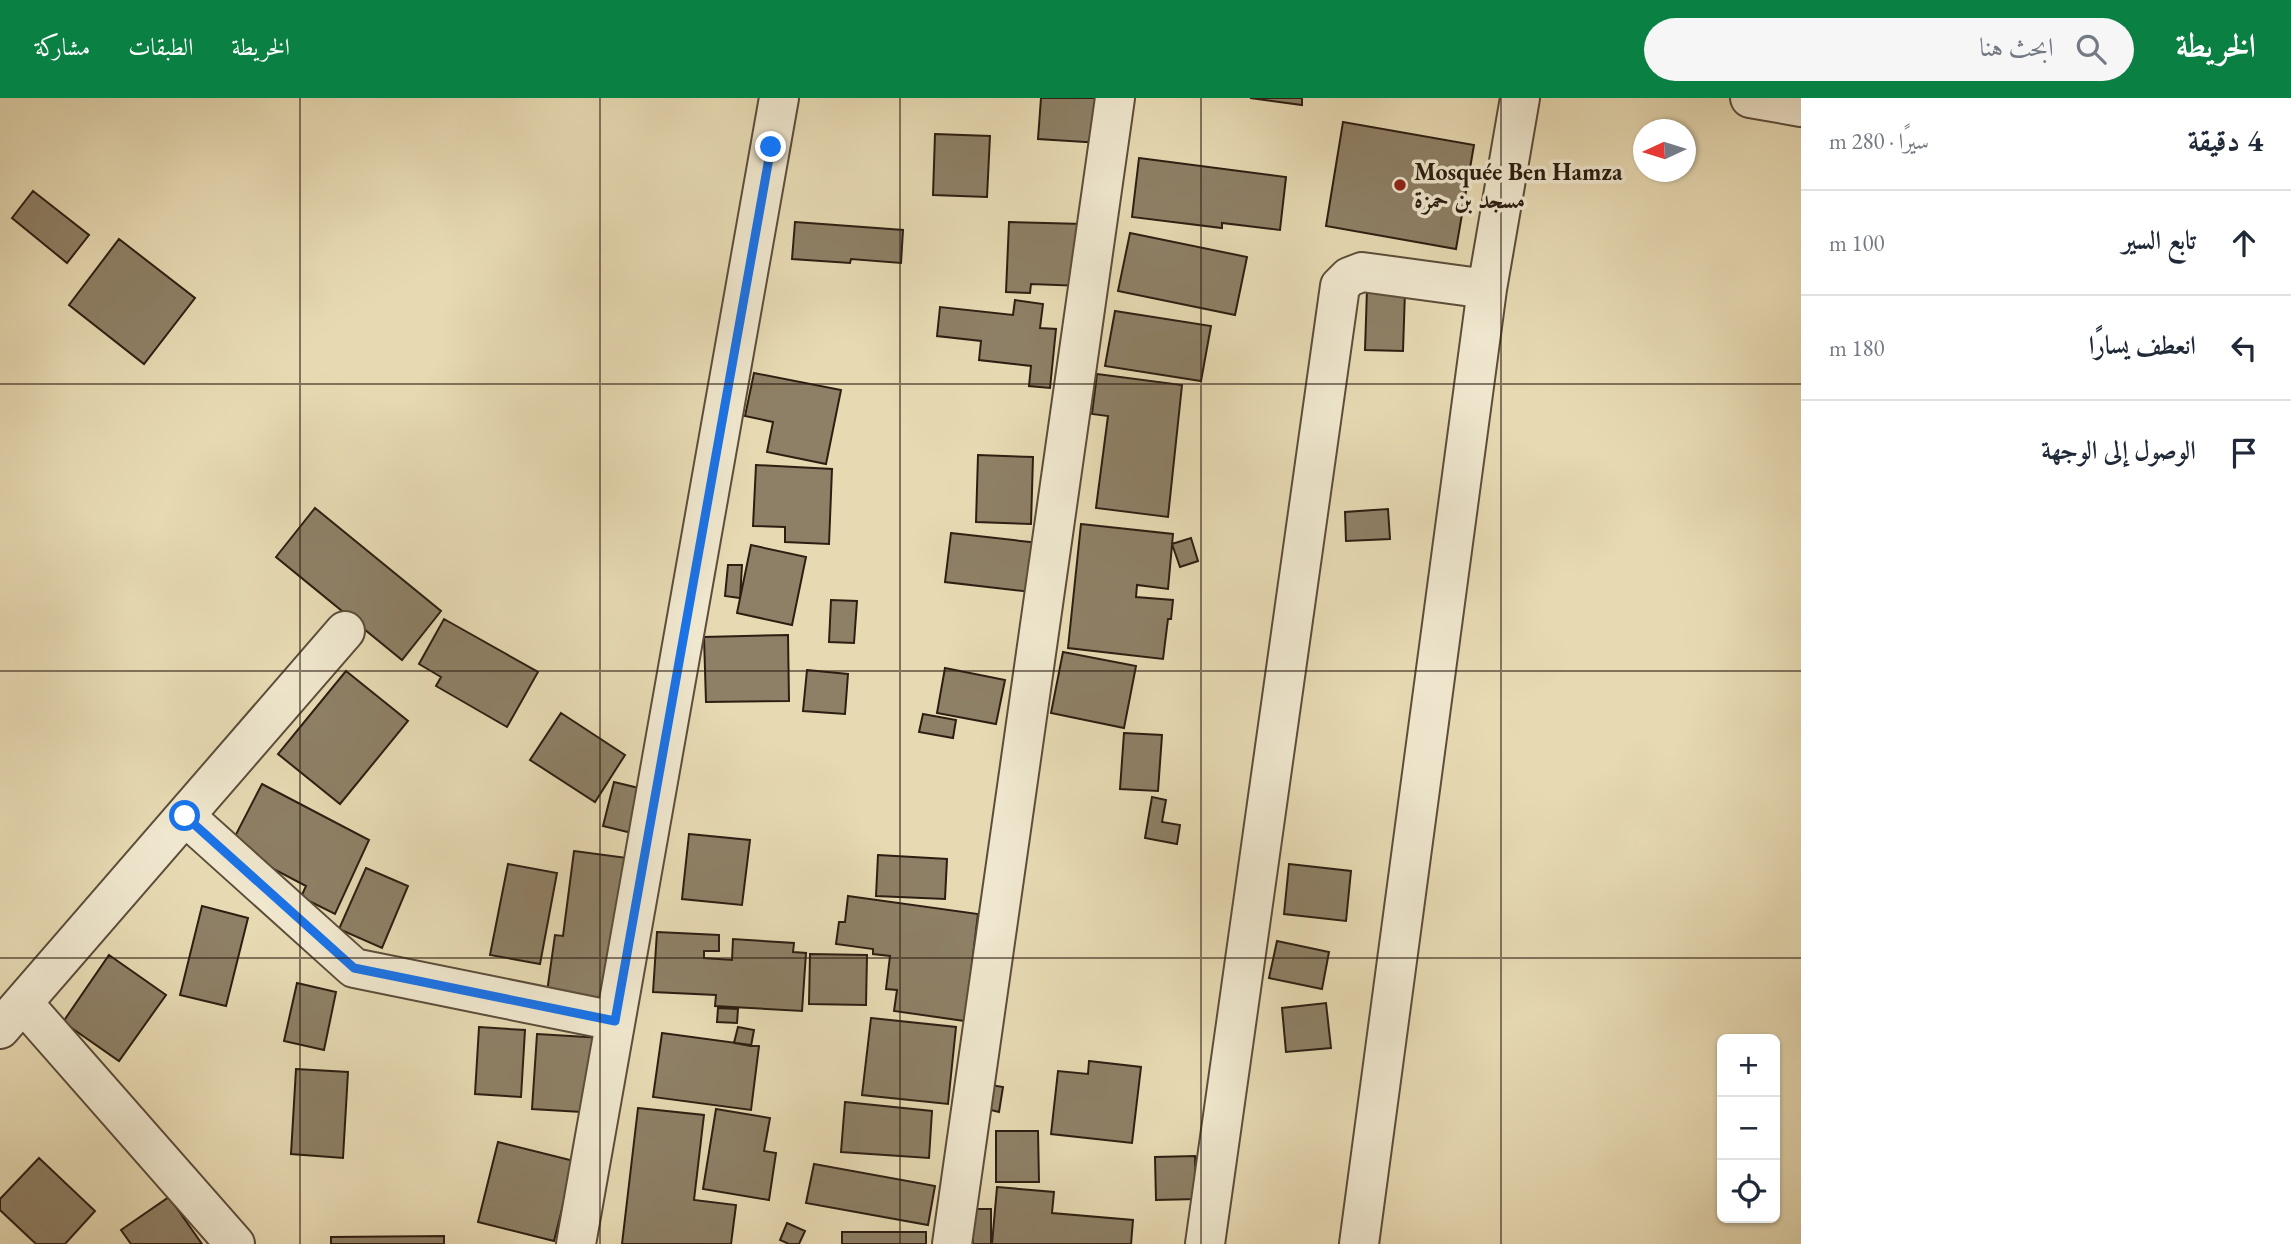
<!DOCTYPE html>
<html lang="ar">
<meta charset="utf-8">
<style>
:root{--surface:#fff;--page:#f6f6f7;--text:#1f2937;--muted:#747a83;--line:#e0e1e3;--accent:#0b8043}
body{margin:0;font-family:"EB Garamond",Amiri,serif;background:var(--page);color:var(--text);direction:rtl}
.controls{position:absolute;right:21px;bottom:21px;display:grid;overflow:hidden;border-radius:10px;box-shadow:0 2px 5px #0004}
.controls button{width:63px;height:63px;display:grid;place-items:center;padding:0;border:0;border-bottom:2px solid var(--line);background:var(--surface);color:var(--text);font:35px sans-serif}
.compass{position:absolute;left:1633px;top:21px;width:63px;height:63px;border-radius:50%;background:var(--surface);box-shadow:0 2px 5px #0004;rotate:266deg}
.stop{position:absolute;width:21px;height:21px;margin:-16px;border:5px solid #1a73e8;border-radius:50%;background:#fff}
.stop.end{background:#1a73e8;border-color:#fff;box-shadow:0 2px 7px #0008}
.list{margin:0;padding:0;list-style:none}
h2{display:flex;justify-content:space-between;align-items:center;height:91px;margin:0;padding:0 28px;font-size:30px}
h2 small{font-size:23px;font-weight:400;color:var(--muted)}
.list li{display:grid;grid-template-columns:46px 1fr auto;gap:21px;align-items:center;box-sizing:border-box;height:105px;padding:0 28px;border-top:2px solid var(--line)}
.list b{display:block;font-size:26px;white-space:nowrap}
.list em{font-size:23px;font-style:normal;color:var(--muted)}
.icon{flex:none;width:38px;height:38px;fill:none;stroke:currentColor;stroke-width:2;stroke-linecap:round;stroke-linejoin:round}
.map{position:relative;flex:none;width:1801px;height:1146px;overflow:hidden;direction:ltr}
header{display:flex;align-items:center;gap:42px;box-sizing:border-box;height:98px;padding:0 35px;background:var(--accent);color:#fff}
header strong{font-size:33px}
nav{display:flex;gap:38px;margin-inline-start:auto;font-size:24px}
.search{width:490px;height:63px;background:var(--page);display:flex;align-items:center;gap:18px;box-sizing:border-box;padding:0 24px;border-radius:38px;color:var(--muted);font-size:26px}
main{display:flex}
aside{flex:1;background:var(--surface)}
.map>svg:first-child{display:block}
.building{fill:#8e8066;stroke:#2d1e12;stroke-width:2}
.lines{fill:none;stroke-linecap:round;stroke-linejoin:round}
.minor-casing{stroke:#5c4d3a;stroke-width:42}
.minor{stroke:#efe7ce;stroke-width:38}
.route{stroke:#1a73e8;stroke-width:9}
.grid{fill:none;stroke:#2d1e12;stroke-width:2;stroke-opacity:0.55}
.poi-dot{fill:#8f2418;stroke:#efe7ce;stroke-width:2.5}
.labels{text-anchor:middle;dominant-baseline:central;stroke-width:7;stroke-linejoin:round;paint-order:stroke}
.poi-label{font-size:24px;font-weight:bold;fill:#2d1e12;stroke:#efe7ce;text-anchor:start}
</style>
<header>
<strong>الخريطة</strong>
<div class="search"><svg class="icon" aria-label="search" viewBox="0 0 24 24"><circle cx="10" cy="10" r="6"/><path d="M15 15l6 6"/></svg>ابحث هنا</div>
<nav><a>الخريطة</a><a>الطبقات</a><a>مشاركة</a></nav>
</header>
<main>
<aside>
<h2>4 دقيقة<small>سيرًا · 280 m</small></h2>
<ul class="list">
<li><svg class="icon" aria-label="ahead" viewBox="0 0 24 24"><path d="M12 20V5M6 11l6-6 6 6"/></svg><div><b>تابع السير</b></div><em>100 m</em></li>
<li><svg class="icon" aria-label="left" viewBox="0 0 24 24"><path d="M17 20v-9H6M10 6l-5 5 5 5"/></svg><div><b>انعطف يسارًا</b></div><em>180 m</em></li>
<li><svg class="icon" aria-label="arrive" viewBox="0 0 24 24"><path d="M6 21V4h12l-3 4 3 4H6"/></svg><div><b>الوصول إلى الوجهة</b></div></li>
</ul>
</aside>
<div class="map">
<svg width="1801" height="1146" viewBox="0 0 1801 1146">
<rect width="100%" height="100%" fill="#e7dab3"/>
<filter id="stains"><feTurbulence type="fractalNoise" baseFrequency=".00286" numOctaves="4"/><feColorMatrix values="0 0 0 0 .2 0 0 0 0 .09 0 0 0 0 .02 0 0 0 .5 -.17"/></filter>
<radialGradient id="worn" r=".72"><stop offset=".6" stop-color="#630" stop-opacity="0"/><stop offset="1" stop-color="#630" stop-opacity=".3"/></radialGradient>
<path class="building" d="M1041 0H1104L1101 45 1038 41Z
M1250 0H1302V7Z
M1343 24 1474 47 1456 151 1326 128Z
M935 36 990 38 987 99 933 97Z
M1139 60 1286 79 1280 132 1222 125V130L1132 119Z
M33 93 89 137 67 165 12 120Z
M795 124 903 132 901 165 851 161 850 165 792 161Z
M1009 124 1084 126 1082 188 1031 186 1030 195 1006 194Z
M1130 135 1247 159 1235 217 1118 193Z
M119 141 195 200 144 266 69 207Z
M1367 191 1405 193 1403 253 1365 252Z
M1015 202 1043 206 1040 230 1056 231 1050 290 1029 288 1031 268 979 262 981 243 937 238 940 209 1013 217Z
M1115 213 1211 228 1201 283 1105 268Z
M754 275 841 292 826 366 767 354 773 324 745 318Z
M1097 276 1182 287 1168 419 1096 410 1108 318 1092 316Z
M978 357 1033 359 1031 426 976 424Z
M756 367 832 371 829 446 785 444V429L753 428Z
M315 410 441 513 402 562 276 459Z
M1388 411 1390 441 1346 443 1345 414Z
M1081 426 1173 436 1168 491 1137 487 1136 499 1173 502 1171 521H1168L1163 561 1068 550Z
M951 435 1039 445 1032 494 945 484Z
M1191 440 1198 463 1180 469 1172 446Z
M751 447 806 459 792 527 737 515Z
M728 467H742L740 500 725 498Z
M831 502 857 503 854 545 829 544Z
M444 521 538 574 507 629 436 588 441 579 419 566Z
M788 537 789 603 706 604 704 539Z
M1063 554 1136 568 1124 630 1051 615Z
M945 570 1005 582 996 626 937 615Z
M807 572 848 576 845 616 803 613Z
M346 573 408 623 340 706 278 656Z
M561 615 625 657 595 704 530 662Z
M923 616 956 622 953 640 919 634Z
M1124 635 1162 637 1158 693 1120 691Z
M614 684 647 692 636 736 603 728Z
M262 686 369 742 335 816 301 799 306 788 230 748Z
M1152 699 1166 702 1162 724 1180 727 1177 746 1145 740Z
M689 736 750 742 742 807 682 801Z
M574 753 635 761 606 902 547 894 555 837 563 838Z
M878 757 947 761 945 801 876 798Z
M508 766 557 775 540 866 490 857Z
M1289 766 1351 773 1346 823 1284 816Z
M366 770 408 788 382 850 339 831Z
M848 798 978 816 965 923 894 913 897 892 886 891 890 858 873 856V851L836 846 839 824H845Z
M202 808 248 820 226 908 180 897Z
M657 834 719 837V853H704V860L732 862 733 841 794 845 793 854 806 855 802 913 715 908 716 897 653 894Z
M1277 843 1329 854 1322 891 1269 880Z
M810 856 867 857 866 907 809 906Z
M109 857 166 897 119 963 63 924Z
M297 885 336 894 324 952 284 943Z
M1326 905 1331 950 1286 954 1282 910Z
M718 910 738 911 737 925 717 924Z
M871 920 956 929 948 1006 862 997Z
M479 929 525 932 521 999 475 996Z
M738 929 754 932 751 948 734 945Z
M662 935 759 948 751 1012 653 999Z
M537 936 603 940 598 1015 532 1011Z
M1089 963 1141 969 1132 1045 1051 1036 1058 973 1088 976Z
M296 971 348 974 343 1060 291 1056Z
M991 987 1003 989 999 1014 987 1011Z
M845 1004 932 1013 929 1060 841 1054Z
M638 1010 704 1017 694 1102 736 1107 731 1146H622Z
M716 1011 770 1020 764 1053 776 1055 769 1102 703 1091Z
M996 1033H1038L1039 1084H996Z
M498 1044 574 1063 554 1143 478 1124Z
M1195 1058 1196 1101 1156 1102 1155 1059Z
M39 1060 95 1113 65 1146H36L0 1112V1101Z
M814 1066 935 1088 928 1127 806 1105Z
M997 1089 1054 1094 1052 1115 1133 1122 1131 1146H992Z
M169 1099 202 1146H131L121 1132Z
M973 1111H991V1146H973Z
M787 1125 805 1133 799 1146H789L780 1142Z
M842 1134H926V1146H842Z
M444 1138V1146H331V1139Z"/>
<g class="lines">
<g class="minor-casing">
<path id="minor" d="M1750 0 1801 9
M185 718 354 870 615 923
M23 905 235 1146
M0 931 345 533
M576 1146 779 0
M952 1146 1115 0
M1205 1146 1340 188 1349 179 1362 174 1487 191
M1359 1146 1487 191 1520 0"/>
</g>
<use href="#minor" class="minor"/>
</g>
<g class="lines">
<path class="route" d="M185 718 354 870 615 923 771 49"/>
</g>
<path class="grid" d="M300 0V1146M600 0V1146M900 0V1146M1201 0V1146M1501 0V1146M0 286H1801M0 573H1801M0 860H1801"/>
<circle class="poi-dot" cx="1400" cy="87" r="7"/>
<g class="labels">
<g class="poi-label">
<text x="1414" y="73">Mosquée Ben Hamza<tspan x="1414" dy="28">مسجد بن حمزة</tspan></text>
</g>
</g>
<rect width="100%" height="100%" filter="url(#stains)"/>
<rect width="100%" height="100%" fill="url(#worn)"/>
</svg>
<div class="controls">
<button>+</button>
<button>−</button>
<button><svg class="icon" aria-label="locate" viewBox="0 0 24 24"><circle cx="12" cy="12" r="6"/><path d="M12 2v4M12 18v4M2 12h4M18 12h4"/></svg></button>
</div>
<svg class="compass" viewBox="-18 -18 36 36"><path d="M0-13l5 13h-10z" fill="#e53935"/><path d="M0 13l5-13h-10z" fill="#747a83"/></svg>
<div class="stop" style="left:185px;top:718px"></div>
<div class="stop end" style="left:771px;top:49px"></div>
</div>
</main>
